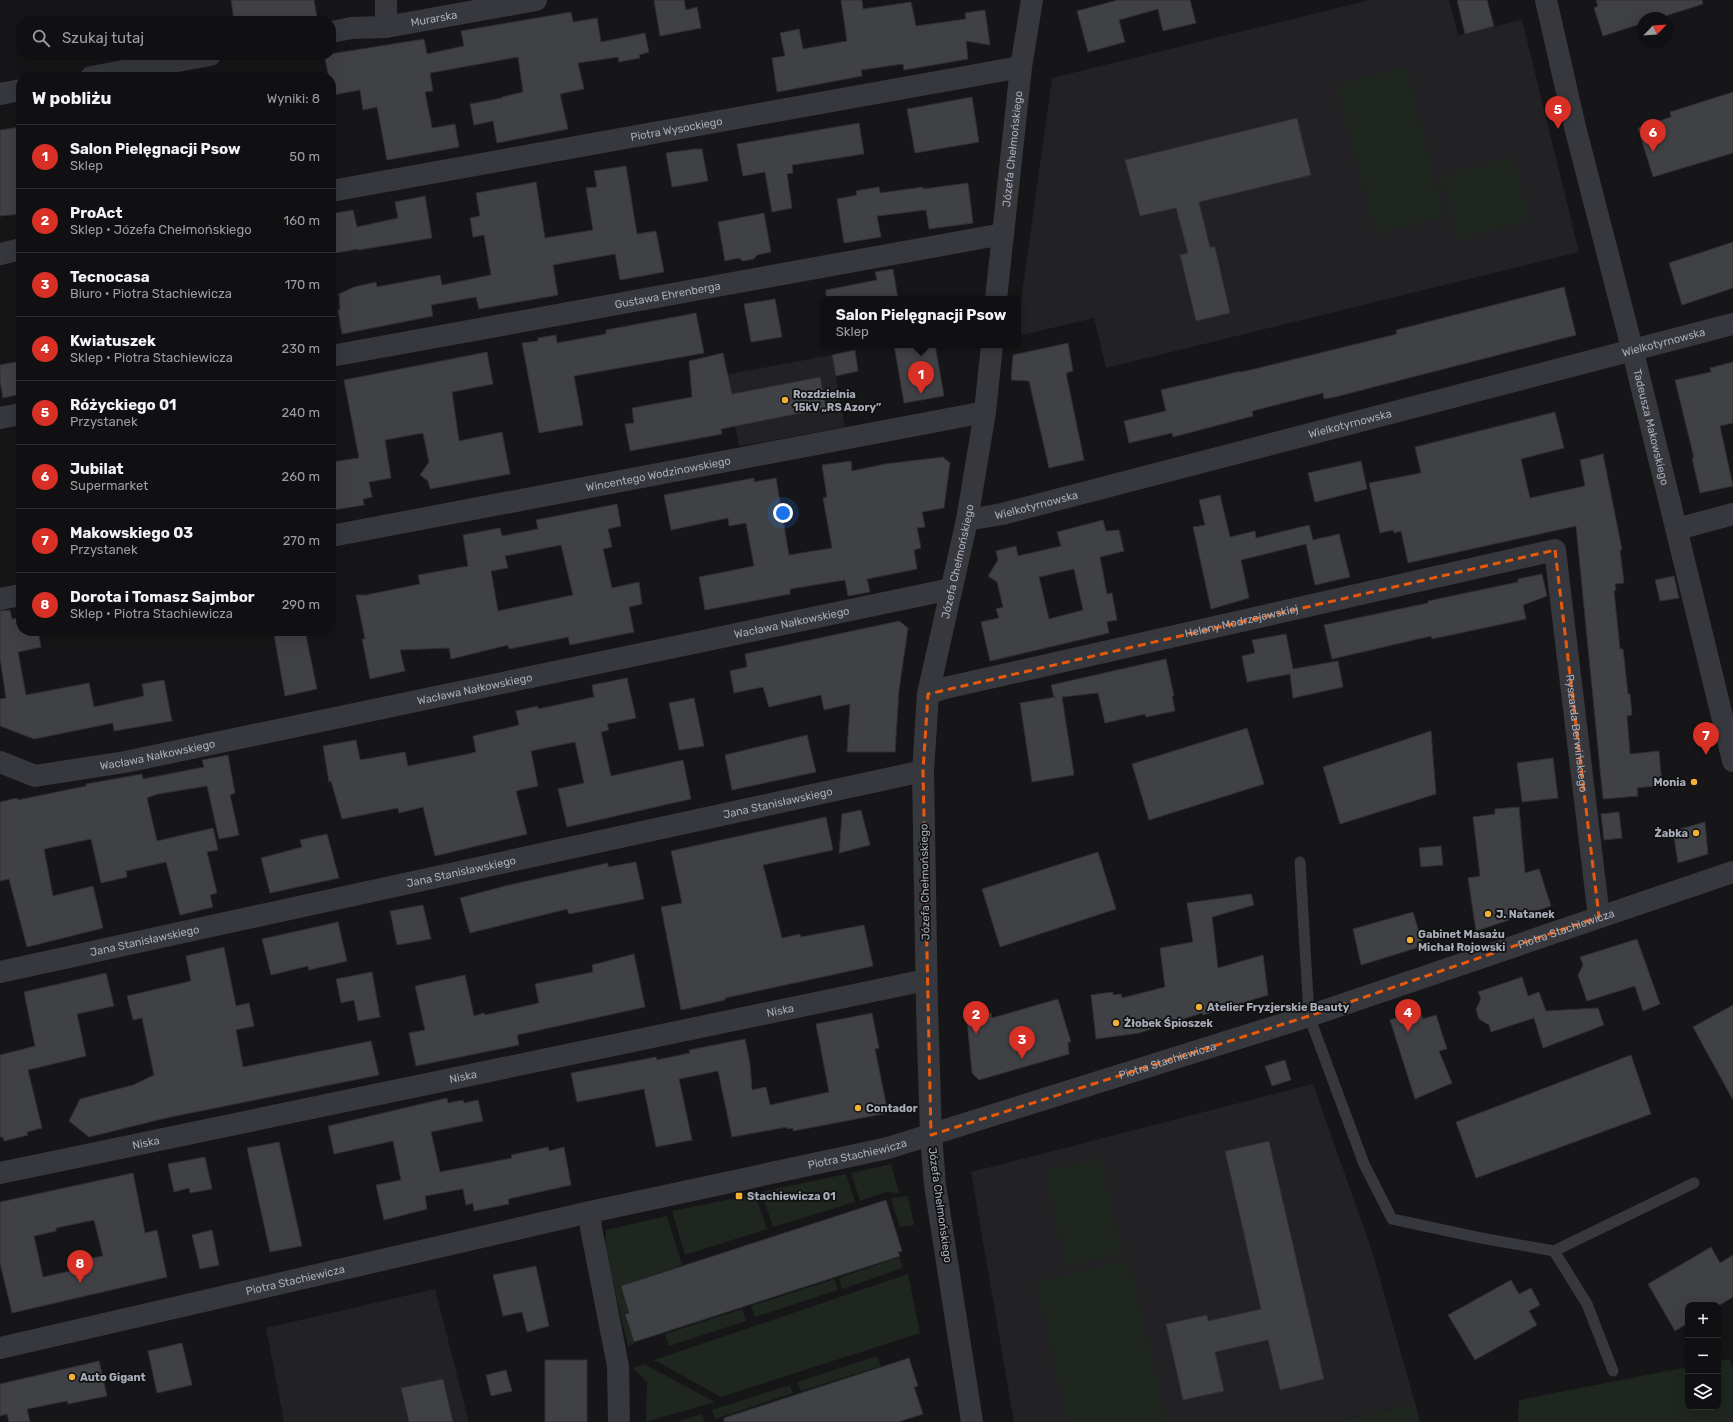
<!DOCTYPE html>
<html lang="pl">
<meta charset="utf-8">
<style>
:root{--surface:#101012;--page:#19191b;--text:#f1f3f6;--muted:#9c9d9f;--line:#303032;--accent:#d93025}
body{margin:0;font-family:Rubik,sans-serif;background:var(--page);color:var(--text)}
.controls{position:absolute;right:12px;bottom:12px;display:grid;overflow:hidden;border-radius:8px;box-shadow:0 4px 16px #0002}
.controls button{width:36px;height:36px;display:grid;place-items:center;padding:0;border:0;border-bottom:1px solid var(--line);background:var(--surface);color:var(--text);font:20px sans-serif}
.compass{position:absolute;left:1637px;top:12px;width:36px;height:36px;border-radius:50%;background:var(--surface);box-shadow:0 4px 16px #0002;rotate:65deg}
.you{position:absolute;left:783px;top:513px;width:14px;height:14px;margin:-10px;border:3px solid #fff;border-radius:50%;background:#1a73e8;box-shadow:0 0 0 6px #1a73e833}
.badge{display:grid;place-items:center;width:26px;height:26px;border-radius:50%;background:var(--accent);color:#fff;font-size:13px;font-weight:700}
.pin{position:absolute;translate:-50% -33px;filter:drop-shadow(0 1px 2px #0008)}
.pin::after{content:'';position:absolute;top:21px;width:14px;height:12px;background:inherit;clip-path:polygon(0 0,100% 0,50% 100%)}
.popup{position:absolute;left:821px;top:296px;width:200px;height:52px;box-sizing:border-box;display:grid;place-content:center;border-radius:8px;background:var(--surface);filter:drop-shadow(0 1px 3px #0005);font-size:13px;white-space:nowrap;color:var(--muted)}
.popup b{font-size:15px;color:var(--text)}
.popup::after{content:'';position:absolute;left:50%;top:100%;margin-left:-8px;border:8px solid transparent;border-top-color:var(--surface)}
.list{margin:0;padding:0;list-style:none}
h2{display:flex;justify-content:space-between;align-items:center;height:52px;margin:0;padding:0 16px;font-size:17px}
h2 small{font-size:13px;font-weight:400;color:var(--muted)}
.list li{display:grid;grid-template-columns:26px 1fr auto;gap:12px;align-items:center;box-sizing:border-box;height:64px;padding:0 16px;border-top:1px solid var(--line)}
.list b{display:block;font-size:15px;white-space:nowrap}
.list p{margin:0;font-size:13px;white-space:nowrap;color:var(--muted)}
.list em{font-size:13px;font-style:normal;color:var(--muted)}
.icon{flex:none;width:22px;height:22px;fill:none;stroke:currentColor;stroke-width:2;stroke-linecap:round;stroke-linejoin:round}
.map{position:relative;flex:none;width:1733px;height:1422px;overflow:hidden}
.search{position:absolute;background:var(--surface);box-shadow:0 4px 16px #0002;left:16px;top:16px;width:320px;height:44px;display:flex;align-items:center;gap:10px;box-sizing:border-box;padding:0 14px;border-radius:16px;color:var(--muted);font-size:15px}
.panel{position:absolute;background:var(--surface);box-shadow:0 4px 16px #0002;left:16px;top:72px;width:320px;height:564px;border-radius:16px}
.map>svg:first-child{display:block}
.built{fill:#222225}
.green{fill:#1e261f}
.building{fill:#404145;stroke:#303034;fill-rule:evenodd}
.lines{fill:none;stroke-linecap:round;stroke-linejoin:round}
.service{stroke:#37383d;stroke-width:11}
.minor{stroke:#37383d;stroke-width:22}
.marked{fill:none;stroke:#e8590c;stroke-width:3;stroke-dasharray:8 5;stroke-linejoin:round}
.poi-dot{fill:#f2b134;stroke:#111113;stroke-width:1.5}
.labels{text-anchor:middle;dominant-baseline:central;stroke-width:3.5;stroke-linejoin:round;paint-order:stroke}
.street-label{font-size:11px;fill:#a8adb8;stroke:#111113}
.poi-label{font-size:11px;font-weight:bold;fill:#a8adb8;stroke:#111113;text-anchor:start}
</style>
<div class="map">
<svg width="1733" height="1422" viewBox="0 0 1733 1422">
<rect width="100%" height="100%" fill="#161618"/>
<path class="built" d="M1370 0H1449L1458 35 1522 20 1579 252 1106 368 1094 318 1018 336V323L1052 78Z
M832 355 845 427 739 446 724 375Z
M1313 1084 1372 1251 1415 1403 1334 1422H1014L971 1172Z
M435 1289 469 1422H284L266 1328Z"/>
<path class="green" d="M1406 67 1444 216 1375 234 1337 85Z
M1513 157 1530 220 1458 240 1440 176Z
M1101 1158 1122 1253 1066 1266 1045 1170Z
M891 1164 899 1193 886 1192 860 1201 851 1173Z
M846 1174 855 1202 773 1227 761 1192Z
M755 1194 767 1229 685 1255 672 1211Z
M908 1196 914 1225 900 1227 891 1198Z
M667 1216 682 1265 620 1286 628 1312 624 1313 634 1344 628 1346 605 1250 606 1230Z
M899 1257 903 1268 842 1289 839 1278Z
M1129 1260 1167 1422H1068L1036 1282Z
M908 1274 920 1333 721 1397 654 1360Z
M835 1279 838 1290 755 1317 751 1306Z
M742 1309 746 1321 669 1346 665 1334Z
M877 1356 881 1366 801 1391 797 1382Z
M1730 1359 1733 1368V1422H1518L1519 1400 1688 1367V1407H1718V1361Z
M644 1364 715 1402 646 1422 647 1382 633 1368Z
M790 1385 793 1393 715 1419 712 1410Z
M1415 1403 1420 1422H1334Z
M702 1414 705 1422H676Z"/>
<path class="building" d="M231 0H314L317 17 292 21H234Z
M654 0H684L686 10 697 7 701 28 660 36Z
M841 0H862L863 9 911 2 916 26 966 19 965 13 985 10 990 45 966 41 968 59 904 70 903 64 861 70 862 76 777 92 772 58 785 56 780 33 799 29 803 49 847 41Z
M1118 0H1190L1196 23 1163 31 1158 9 1119 20 1125 42 1088 52 1077 11Z
M1457 0H1487L1494 26 1465 34Z
M1596 0H1702L1703 4 1659 18H1643V23L1603 36 1594 8 1598 6Z
M571 12 573 22 597 18 601 42 645 33 649 52 639 55 640 58 619 62 618 57 578 63 584 89 560 94 568 129 497 143 493 121 474 125 470 104 502 98V97L523 92 518 57 430 73 433 91 425 92 432 128 455 124 459 147 387 160 377 107 363 110 360 90 333 95 331 77H329L324 55 424 39 427 54 464 46 461 31Z
M1733 92V153L1653 177 1638 128 1671 117 1670 112Z
M972 97 979 142 915 153 907 109Z
M1297 118 1311 175 1199 202 1210 247H1215L1230 313 1196 321 1180 255 1188 253 1176 208 1140 216 1125 160Z
M859 123 864 154 792 165 793 173 787 174 792 208 772 212 765 172 743 176 737 144Z
M21 127V214L0 216V130Z
M694 149H702L708 181 672 187 666 153Z
M626 166 637 234 656 231 664 272 620 280 615 254 553 265 558 295 479 309 476 297 431 305 433 316 342 334 338 310H340L339 294 354 287 376 282 377 287 440 275 442 285 491 275 484 235 473 237 470 218 480 216 476 193 536 182 545 238 593 230 586 188 597 187 594 171Z
M968 183 973 223 929 229 926 210 877 216 881 237 844 243 837 199 857 195 856 191 879 187 880 193 923 187V189Z
M425 196 432 238 358 250V249L336 253 335 250 331 251V214L353 210 357 227 398 218 395 202Z
M764 213 771 252 757 255 754 259 743 261 739 258 725 261 718 222Z
M1733 242V288L1682 305 1669 263Z
M893 269 898 299H826V290L877 280 875 272Z
M1564 287 1576 335 1335 397 1324 399 1323 393 1252 411 1253 416 1173 437 1172 433 1129 443 1124 421 1166 411 1161 390 1237 372H1242L1397 334 1396 330Z
M775 299 782 337 751 342 744 304Z
M696 313 704 353 574 376 583 425 539 433 522 343 538 341V338L556 335 557 343 606 334V330Z
M1068 343 1073 371 1066 373 1084 460 1049 468 1029 381 1011 380 1013 355Z
M894 345H935L944 396 904 403Z
M855 350 858 371 836 376 832 355Z
M487 352 493 384 452 392 459 441 502 432 510 474 430 489 428 481 420 475 429 462 423 433 385 440 391 478 369 482 372 497 363 499 364 505 333 510 331 494V462L359 458 344 380Z
M723 353 732 394 820 377 826 408 721 429 722 434 630 451 625 424 634 423 632 408 692 397 689 361Z
M21 361V394L3 398 0 381V365Z
M1733 362V423L1720 426 1733 486 1700 493 1692 458H1694L1675 380 1711 372 1710 368Z
M1555 412 1564 448 1521 459 1530 498 1585 486 1580 460 1603 454 1622 550H1620L1624 583 1615 584 1616 590 1614 591 1620 649H1623L1628 694H1630L1632 715 1627 716 1630 754 1659 751 1662 785 1637 788 1638 796 1603 799 1576 526 1408 563 1401 531 1394 533 1393 530 1380 533 1369 483 1421 473 1415 447Z
M943 457 950 463 944 508 922 512 925 527 917 528 921 548 914 550 917 569 867 579 870 592 848 596 845 580 790 589V594L705 610 699 577 754 566 746 523 729 526 728 518 671 530 664 495 754 478V482L776 478 789 555 832 548 823 498 827 497 822 465 851 461 852 471 885 464Z
M1361 461 1367 489 1315 502 1308 473Z
M1220 495 1230 537 1255 531 1256 538 1309 525 1313 540 1339 534 1350 577 1315 585 1306 544 1241 560 1249 598 1211 609 1193 527 1205 525 1199 500Z
M617 504 621 526 608 529 612 547 603 549 612 588 639 582 642 604 629 607 634 632 570 645 568 637 509 649 508 645 451 659 449 648 400 650 405 671 370 679 362 639H365L356 595H366L420 584 418 575 468 566 463 535 500 528 502 536 538 529 536 520ZM561 545 573 595 498 611 491 571 508 568 505 556Z
M1103 520 1106 531 1119 530 1124 551 1100 557 1107 594 1112 593 1117 620 1107 622 1109 633 990 661 981 622 999 618 996 609 1003 607 997 582 988 576 998 560 996 551 1016 546 1018 556 1061 546 1057 532ZM1074 569 1083 610 1049 619 1039 577Z
M1542 574 1547 596 1523 605 1526 619 1432 639 1431 636 1332 659 1324 625 1428 603V601L1518 582V579Z
M1674 576 1679 598 1660 601 1655 580Z
M10 610 12 619 21 617V631H38L41 647 18 652 26 695 89 683 94 707 144 696 142 684 164 680 172 721 114 731 113 723 34 739 0 726V699L6 698 0 658V611Z
M899 621 908 628 899 690 895 752H847L850 704 824 710 821 695 769 707 763 687 734 693 730 671 747 667 745 654Z
M293 631H305L317 689 285 696 274 635Z
M1286 634 1293 669 1338 661 1343 687 1293 698 1290 674 1247 682 1242 656 1255 653 1252 640Z
M1166 659 1174 696H1172L1175 711 1146 717 1145 714 1105 723 1098 693 1062 697 1074 775 1032 782 1020 703 1056 697 1054 698 1051 685Z
M627 678 636 718 607 724 609 730 601 732 611 776 683 760 691 799 567 827 558 789 584 783 575 742 531 751 538 786 516 791 527 834 435 856 423 807 399 813 398 808 342 819 331 781 329 782 323 746 356 740 360 760 405 752 408 766 463 755 476 752 473 736 519 725 516 711 538 706V709L594 697 592 685Z
M694 698 704 746 679 750 669 703Z
M1247 728 1264 784 1149 820 1132 764Z
M1431 731 1436 794 1340 824 1323 767Z
M807 735 816 772 732 790 725 755Z
M228 755 235 793 230 795 239 835 219 839 207 786 158 794 147 798 157 841 213 828 218 850 207 852 217 893 210 895 213 907 180 915 166 862 126 871 127 877 101 883 91 839 44 849 53 896 93 886 103 928 27 947 9 879 0 881V802L17 798 18 800 86 786V784L142 774 143 779 204 767 202 760Z
M1553 758 1558 798 1522 802 1517 763Z
M1519 807 1525 873 1539 869 1551 906 1476 931 1468 878 1480 876 1473 817 1495 814V809Z
M861 810 870 845 839 853 842 814Z
M1619 812 1622 838 1604 840 1601 814Z
M826 817 833 850 763 865 782 938 800 934 801 937 864 925 873 966 725 998V1000L681 1010 661 907 682 903 671 851Z
M1705 822 1708 854 1678 863 1673 831Z
M327 834 339 878 270 893 261 858 302 847 300 840Z
M1441 846 1443 865 1421 867 1419 848Z
M1098 852 1116 909 1000 947 982 889Z
M636 862 644 899 569 914 567 909 470 933 460 898 505 886 608 863V867Z
M1251 894 1254 905 1212 917 1218 968 1263 955 1268 995 1203 1015 1202 1013 1139 1033 1096 1039 1091 995 1113 992V995L1121 994 1122 998 1165 987 1160 948 1193 942 1187 903Z
M423 905 431 939 397 945 390 911Z
M1413 912 1423 946 1361 965 1353 929Z
M338 922 347 961 309 970 308 966 271 975 262 939Z
M1637 939 1660 1004 1643 1011 1635 986 1587 1001 1578 975 1583 965 1580 957Z
M224 947 236 1006 249 1003 254 1026 236 1030 243 1067 371 1041 379 1075 166 1118 89 1137 69 1121 80 1099 133 1085 154 1075 142 1018 133 1020 127 996 191 981 186 956Z
M634 954 645 1007 517 1035 519 1045 416 1066 409 1033 425 1030 415 986 465 975 474 1016 484 1013 485 1015 539 1003 535 984 593 972 592 965Z
M372 972 380 1017 358 1021 354 1000 341 1003 336 979Z
M106 973 114 1006 77 1014 86 1056 28 1070 42 1128 27 1132 28 1135 4 1141 3 1137H0V1055L35 1046 24 992Z
M1522 977 1528 996 1539 992 1546 1011 1598 1008 1604 1025 1543 1048 1534 1018 1491 1032 1489 1025 1479 1019 1476 1009 1481 999 1478 992Z
M1058 999 1071 1042H1068L1069 1054 979 1080 972 1073 967 1020 991 1013 992 1018Z
M1733 1005V1100L1693 1027Z
M1420 1010 1423 1019 1436 1015 1447 1049 1439 1051 1452 1083 1415 1099 1390 1020Z
M872 1013 879 1048 875 1049 888 1113 793 1131V1128L787 1129V1127L732 1137 718 1071 679 1079 692 1140 656 1147 644 1089 577 1102 571 1073 656 1057 657 1060 690 1053 689 1050 745 1039 750 1063 752 1090 766 1087 770 1105 829 1092 816 1024Z
M1631 1055 1651 1114 1476 1178 1456 1122Z
M1285 1060 1291 1080 1272 1086 1265 1066Z
M447 1098 448 1103 463 1100 464 1103 478 1100 483 1121 431 1132 440 1172 512 1158 511 1155 548 1147 549 1151 564 1147 571 1185 508 1199 509 1204 474 1211 473 1203 466 1205 463 1189 425 1196 427 1209 384 1220 376 1185 401 1180 393 1141 334 1154 328 1126Z
M1269 1141 1324 1379 1280 1390 1268 1340 1215 1352 1224 1391 1183 1400 1166 1324 1207 1315 1208 1321 1261 1309 1225 1151Z
M279 1142 302 1246 270 1252 247 1148Z
M205 1157 212 1189 190 1193 189 1188 174 1192 168 1164Z
M133 1173 145 1233 157 1230 167 1277 12 1313 0 1263V1202ZM94 1220 103 1256 87 1259 89 1267 43 1277 34 1236 56 1231V1228Z
M886 1200 902 1251 898 1252 900 1256 634 1342 625 1314 629 1313 621 1286Z
M212 1230 219 1265 200 1269 192 1235Z
M1711 1247 1720 1263 1733 1255V1297L1718 1306 1688 1305V1323L1675 1331 1648 1284Z
M536 1266 549 1326 527 1332 522 1312 503 1316 493 1275Z
M1511 1280 1519 1294 1531 1288 1540 1305 1529 1311 1537 1325 1475 1360 1448 1315Z
M182 1343 192 1385 157 1393 148 1351Z
M909 1358 918 1386 914 1387 923 1414 898 1422H724V1418Z
M545 1360H587V1422H545Z
M99 1361 107 1396 68 1404 67 1401 27 1409 30 1422H9L7 1414 0 1416V1384Z
M506 1370 512 1391 491 1396 486 1375Z
M443 1379 453 1422H409L401 1388Z"/>
<g class="lines">
<path class="service" d="M1300 862 1309 1016 1364 1164 1392 1219 1481 1238 1554 1251 1694 1183
M1554 1251 1587 1304 1613 1371"/>
<g class="minor">
<path id="s1" d="M1546 0 1575 127 1633 352 1733 761"/>
<path d="M386 27V0"/>
<path id="s2" d="M331 32 352 28 386 27 536 0"/>
<path d="M91 77 210 55"/>
<path d="M0 94 21 90"/>
<path id="s3" d="M331 191 1021 67"/>
<path d="M0 254 21 249"/>
<path id="s4" d="M996 299 1021 67 1032 0"/>
<path id="s5" d="M331 356 1003 234"/>
<path d="M0 418 21 414"/>
<path id="s6" d="M967 520 1002 514 1733 324"/>
<path d="M1677 529 1733 514"/>
<path id="s7" d="M331 536 985 412"/>
<path d="M0 599 21 595"/>
<path id="s8" d="M928 694 945 688 1555 550 1599 917"/>
<path id="s9" d="M0 762 35 776 125 762 951 589"/>
<path id="s10" d="M0 972 923 771"/>
<path id="s11" d="M0 1173 926 980"/>
<path d="M590 1212 591 1228 618 1366 619 1422"/>
<path id="s12" d="M0 1348 590 1212 888 1148 1309 1016 1733 872"/>
<path id="s13" d="M972 1422 935 1185 931 1135 927 1008 923 771 928 694 967 520 985 412 992 345"/>
</g>
</g>
<path class="marked" d="M1555 550 1599 917 1309 1016 931 1135 923 771 928 694Z"/>
<g class="poi-dot">
<circle cx="785" cy="400" r="4"/>
<circle cx="1694" cy="782" r="4"/>
<circle cx="1696" cy="833" r="4"/>
<circle cx="1488" cy="914" r="4"/>
<circle cx="1410" cy="940" r="4"/>
<circle cx="1199" cy="1007" r="4"/>
<circle cx="1116" cy="1023" r="4"/>
<circle cx="858" cy="1108" r="4"/>
<rect x="735" y="1192" width="8" height="8" rx="2"/>
<circle cx="72" cy="1377" r="4"/>
</g>
<g class="labels">
<g class="street-label">
<text stroke="none"><textPath href="#s2" startOffset="104">Murarska</textPath></text>
<text stroke="none"><textPath href="#s3" startOffset="351">Piotra Wysockiego</textPath></text>
<text stroke="none"><textPath href="#s4" startOffset="151">Józefa Chełmońskiego</textPath></text>
<text stroke="none"><textPath href="#s5" startOffset="342">Gustawa Ehrenberga</textPath></text>
<text stroke="none"><textPath href="#s6" startOffset="719">Wielkotyrnowska</textPath></text>
<text stroke="none"><textPath href="#s6" startOffset="395">Wielkotyrnowska</textPath></text>
<text stroke="none"><textPath href="#s1" startOffset="440">Tadeusza Makowskiego</textPath></text>
<text stroke="none"><textPath href="#s7" startOffset="333">Wincentego Wodzinowskiego</textPath></text>
<text stroke="none"><textPath href="#s6" startOffset="71">Wielkotyrnowska</textPath></text>
<text stroke="none"><textPath href="#s13" startOffset="867">Józefa Chełmońskiego</textPath></text>
<text stroke="none"><textPath href="#s8" startOffset="322">Heleny Modrzejewskiej</textPath></text>
<text stroke="none"><textPath href="#s9" startOffset="810">Wacława Nałkowskiego</textPath></text>
<text stroke="none"><textPath href="#s9" startOffset="486">Wacława Nałkowskiego</textPath></text>
<text stroke="none"><textPath href="#s8" startOffset="828">Ryszarda Berwińskiego</textPath></text>
<text stroke="none"><textPath href="#s9" startOffset="162">Wacława Nałkowskiego</textPath></text>
<text stroke="none"><textPath href="#s10" startOffset="796">Jana Stanisławskiego</textPath></text>
<text stroke="none"><textPath href="#s10" startOffset="472">Jana Stanisławskiego</textPath></text>
<text transform="translate(925 882) rotate(-91)">Józefa Chełmońskiego</text>
<text stroke="none"><textPath href="#s12" startOffset="1623">Piotra Stachiewicza</textPath></text>
<text stroke="none"><textPath href="#s10" startOffset="148">Jana Stanisławskiego</textPath></text>
<text stroke="none"><textPath href="#s11" startOffset="797">Niska</textPath></text>
<text stroke="none"><textPath href="#s12" startOffset="1203">Piotra Stachiewicza</textPath></text>
<text stroke="none"><textPath href="#s11" startOffset="473">Niska</textPath></text>
<text stroke="none"><textPath href="#s11" startOffset="149">Niska</textPath></text>
<text stroke="none"><textPath href="#s12" startOffset="879">Piotra Stachiewicza</textPath></text>
<text transform="translate(940 1205) rotate(82)">Józefa Chełmońskiego</text>
<text stroke="none"><textPath href="#s12" startOffset="303">Piotra Stachiewicza</textPath></text>
</g>
<g class="poi-label">
<text x="793" y="394">Rozdzielnia<tspan x="793" dy="13">15kV „RS Azory”</tspan></text>
<text x="1686" y="782" text-anchor="end">Monia</text>
<text x="1688" y="833" text-anchor="end">Żabka</text>
<text x="1496" y="914">J. Natanek</text>
<text x="1418" y="934">Gabinet Masażu<tspan x="1418" dy="13">Michał Rojowski</tspan></text>
<text x="1207" y="1007">Atelier Fryzjerskie Beauty</text>
<text x="1124" y="1023">Żłobek Śpioszek</text>
<text x="866" y="1108">Contador</text>
<text x="747" y="1196">Stachiewicza 01</text>
<text x="80" y="1377">Auto Gigant</text>
</g>
</g>
</svg>
<div class="controls">
<button>+</button>
<button>−</button>
<button><svg class="icon" aria-label="layers" viewBox="0 0 24 24"><path d="M12 4l9 5-9 5-9-5zM3 14l9 5 9-5"/></svg></button>
</div>
<svg class="compass" viewBox="-18 -18 36 36"><path d="M0-13l5 13h-10z" fill="#e53935"/><path d="M0 13l5-13h-10z" fill="#9c9d9f"/></svg>
<div class="you"></div>
<div class="pin badge" style="left:921px;top:394px">1</div>
<div class="popup"><b>Salon Pielęgnacji Psow</b>Sklep</div>
<div class="pin badge" style="left:976px;top:1034px">2</div>
<div class="pin badge" style="left:1022px;top:1059px">3</div>
<div class="pin badge" style="left:1408px;top:1032px">4</div>
<div class="pin badge" style="left:1558px;top:129px">5</div>
<div class="pin badge" style="left:1653px;top:152px">6</div>
<div class="pin badge" style="left:1706px;top:755px">7</div>
<div class="pin badge" style="left:80px;top:1283px">8</div>
<div class="search"><svg class="icon" aria-label="search" viewBox="0 0 24 24"><circle cx="10" cy="10" r="6"/><path d="M15 15l6 6"/></svg>Szukaj tutaj</div>
<section class="panel">
<h2>W pobliżu<small>Wyniki: 8</small></h2>
<ul class="list">
<li><span class="badge">1</span><div><b>Salon Pielęgnacji Psow</b><p>Sklep</p></div><em>50 m</em></li>
<li><span class="badge">2</span><div><b>ProAct</b><p>Sklep · Józefa Chełmońskiego</p></div><em>160 m</em></li>
<li><span class="badge">3</span><div><b>Tecnocasa</b><p>Biuro · Piotra Stachiewicza</p></div><em>170 m</em></li>
<li><span class="badge">4</span><div><b>Kwiatuszek</b><p>Sklep · Piotra Stachiewicza</p></div><em>230 m</em></li>
<li><span class="badge">5</span><div><b>Różyckiego 01</b><p>Przystanek</p></div><em>240 m</em></li>
<li><span class="badge">6</span><div><b>Jubilat</b><p>Supermarket</p></div><em>260 m</em></li>
<li><span class="badge">7</span><div><b>Makowskiego 03</b><p>Przystanek</p></div><em>270 m</em></li>
<li><span class="badge">8</span><div><b>Dorota i Tomasz Sajmbor</b><p>Sklep · Piotra Stachiewicza</p></div><em>290 m</em></li>
</ul>
</section>
</div>
